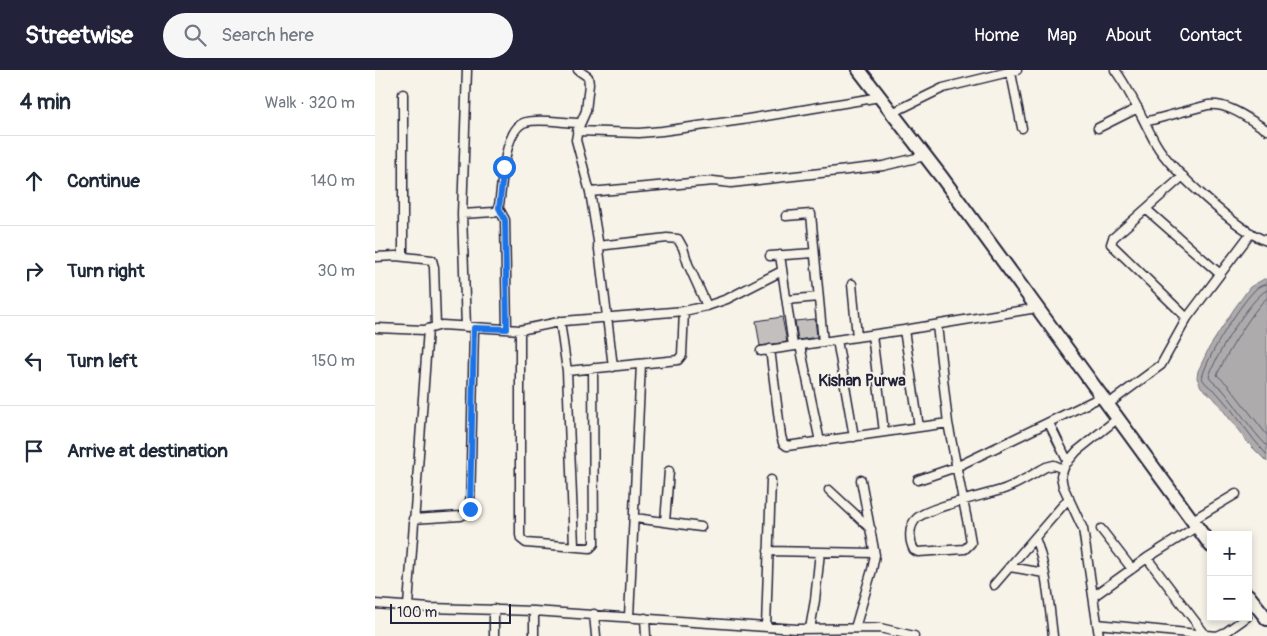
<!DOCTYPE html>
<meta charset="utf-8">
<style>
:root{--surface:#fff;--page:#f6f6f7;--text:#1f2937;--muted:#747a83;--line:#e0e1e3;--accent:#22223b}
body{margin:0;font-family:Pangolin,sans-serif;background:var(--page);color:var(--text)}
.controls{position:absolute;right:15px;bottom:15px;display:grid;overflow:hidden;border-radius:0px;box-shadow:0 2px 8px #0003}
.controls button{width:45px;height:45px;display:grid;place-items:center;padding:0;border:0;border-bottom:1px solid var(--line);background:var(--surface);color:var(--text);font:25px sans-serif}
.scale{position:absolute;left:15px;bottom:12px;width:121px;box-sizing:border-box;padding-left:5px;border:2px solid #22223b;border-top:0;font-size:14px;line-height:18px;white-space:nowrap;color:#22223b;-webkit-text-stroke:4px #f7f3e8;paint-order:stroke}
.stop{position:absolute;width:15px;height:15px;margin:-11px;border:4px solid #1a73e8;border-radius:50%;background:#fff}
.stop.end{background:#1a73e8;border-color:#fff;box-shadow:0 1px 5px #0008}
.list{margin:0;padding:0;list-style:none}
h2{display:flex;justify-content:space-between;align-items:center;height:65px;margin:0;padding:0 20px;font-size:21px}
h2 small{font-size:16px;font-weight:400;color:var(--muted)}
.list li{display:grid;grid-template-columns:32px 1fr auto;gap:15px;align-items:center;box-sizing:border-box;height:90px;padding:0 20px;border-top:1px solid var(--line)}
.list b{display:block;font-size:19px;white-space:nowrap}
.list em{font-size:16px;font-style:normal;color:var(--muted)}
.icon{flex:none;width:28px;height:28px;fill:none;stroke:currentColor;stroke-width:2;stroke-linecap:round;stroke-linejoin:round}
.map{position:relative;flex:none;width:892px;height:566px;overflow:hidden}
header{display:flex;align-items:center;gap:30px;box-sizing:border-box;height:70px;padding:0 25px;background:var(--accent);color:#fff}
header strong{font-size:24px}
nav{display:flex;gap:28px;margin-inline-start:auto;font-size:18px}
.search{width:350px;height:45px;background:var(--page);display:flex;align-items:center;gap:12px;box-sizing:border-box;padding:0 18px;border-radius:28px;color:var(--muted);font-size:19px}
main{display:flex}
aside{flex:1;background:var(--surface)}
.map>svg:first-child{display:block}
.water{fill:#aeabad;stroke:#76747f}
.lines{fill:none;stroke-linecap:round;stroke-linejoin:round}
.shore{stroke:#5a5969;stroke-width:1}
.building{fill:#c2bfbd;stroke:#22223b}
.minor-casing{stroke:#22223b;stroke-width:11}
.primary-casing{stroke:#22223b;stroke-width:16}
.minor{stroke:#f7f3e8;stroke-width:8}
.primary{stroke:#f7f3e8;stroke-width:12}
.route{stroke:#1a73e8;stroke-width:6}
.labels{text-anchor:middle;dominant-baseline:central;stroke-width:4;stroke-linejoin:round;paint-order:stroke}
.quarter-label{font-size:16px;font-weight:bold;fill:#22223b;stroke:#f7f3e8}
</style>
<header>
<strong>Streetwise</strong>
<div class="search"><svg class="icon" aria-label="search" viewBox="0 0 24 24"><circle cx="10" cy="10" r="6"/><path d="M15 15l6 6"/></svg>Search here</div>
<nav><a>Home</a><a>Map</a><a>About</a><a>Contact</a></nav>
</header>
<main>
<aside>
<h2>4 min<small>Walk · 320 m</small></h2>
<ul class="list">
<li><svg class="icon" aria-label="ahead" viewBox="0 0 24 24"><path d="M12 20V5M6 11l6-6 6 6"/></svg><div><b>Continue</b></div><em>140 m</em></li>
<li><svg class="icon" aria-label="right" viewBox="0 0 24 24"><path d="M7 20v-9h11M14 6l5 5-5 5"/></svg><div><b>Turn right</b></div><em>30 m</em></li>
<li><svg class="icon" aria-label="left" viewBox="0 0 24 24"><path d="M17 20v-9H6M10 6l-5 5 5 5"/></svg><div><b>Turn left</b></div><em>150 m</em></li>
<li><svg class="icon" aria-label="arrive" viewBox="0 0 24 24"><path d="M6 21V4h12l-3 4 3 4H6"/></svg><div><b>Arrive at destination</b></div></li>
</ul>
</aside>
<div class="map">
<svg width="892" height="566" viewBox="0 0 892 566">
<rect width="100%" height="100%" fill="#f7f3e8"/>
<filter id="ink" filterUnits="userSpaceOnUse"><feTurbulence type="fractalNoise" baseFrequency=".02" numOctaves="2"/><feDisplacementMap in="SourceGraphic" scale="10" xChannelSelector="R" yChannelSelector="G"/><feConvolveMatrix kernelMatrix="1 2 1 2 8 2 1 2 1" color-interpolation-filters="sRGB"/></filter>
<g filter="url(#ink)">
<path class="water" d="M889 209H892V392L873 373 838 327 826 317 822 308 823 301 834 278 859 239 875 217Z"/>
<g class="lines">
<path class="shore" d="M892 214C887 215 882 217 879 221 864 236 831 288 827 308 831 316 837 318 843 324 861 343 874 366 892 385
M892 220C875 228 839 288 834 307 837 313 843 315 848 320 863 338 875 359 892 376
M892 228C879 237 849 289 842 305L853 315 892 365"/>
</g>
<path class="building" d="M407 247 412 272 385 276 381 251Z
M440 249 442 267 423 270 420 251Z"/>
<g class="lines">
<g class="minor-casing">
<path id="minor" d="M203 0 213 7 214 14 211 41 203 59 201 70 215 122 223 171 238 297
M740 0C757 23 767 49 781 74 796 100 864 162 892 171
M636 3 647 58
M517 43 568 18 642 0
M770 52 833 35C855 33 873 49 892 60
M723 58 763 38
M202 61 264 63 287 61 367 50 505 27
M808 106 738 168 736 174 812 248
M215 122 338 111 356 113 508 96 550 86
M124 139 130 150 132 259
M771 139 845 204
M87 144 119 142 123 140C128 120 127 58 151 52 163 48 192 53 205 53
M411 146 436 144 448 272
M223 176 292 168 303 169 308 178 313 194 332 236
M405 185 418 276
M28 186V24
M395 186 439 183
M0 187 21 186 57 190 59 197 61 256
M477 214 482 267
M412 230 443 227
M185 251 192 301 199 476
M562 255 573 353 587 425C590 441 594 457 596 473L590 479 543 482 539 480C534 471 533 456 542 448 554 437 607 426 626 420 642 415 656 405 671 397L679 395 688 399
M91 257 87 144 92 0
M2 258 49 260 67 255 145 260 189 251 309 241 332 236 352 229 407 201
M145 260V465L146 469 151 473 215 478 219 474 218 298
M529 260 544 357
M497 265 509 362
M462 270 479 367
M425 275 445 372
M395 279 406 366 408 373 412 376 573 353
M386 281 529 260 662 238
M192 301 303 290 307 285 309 241
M732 335 786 295 812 248 876 163
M674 353 693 392
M543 410 581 397 726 327
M454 420 496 459
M260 448 326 457
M38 449 86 446 93 442 95 439 99 258
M816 451 861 424
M290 452 294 401
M726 459 757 499
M660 468C672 498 674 534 678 566
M393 481 499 483
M772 488 829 563
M635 497 669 503
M619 515 694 428
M719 526 772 488 821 457
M0 534 55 538 159 541 422 559 505 558 539 566
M33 536 53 259
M219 544 221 566
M254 547 266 294
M270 548 271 566
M722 554 842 566 851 562 872 547
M391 557 396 410
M480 558 497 500 500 485 486 410
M435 559 440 530 445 482
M119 566V539
M159 566V541
M724 566 708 459 688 416 686 406 690 395 702 381 742 349"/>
</g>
<g class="primary-casing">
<path id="primary" d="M484 0 568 109 836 476
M873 525 892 549"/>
</g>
<use href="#minor" class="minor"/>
<use href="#primary" class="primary"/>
</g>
</g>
<g class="lines" filter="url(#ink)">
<path class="route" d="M95 439 99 258 132 259 130 150 124 138 129 97"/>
</g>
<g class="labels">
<g class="quarter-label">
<text x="487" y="311">Kishan Purwa</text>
</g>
</g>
</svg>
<div class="controls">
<button>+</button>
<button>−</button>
</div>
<div class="scale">100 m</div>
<div class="stop" style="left:129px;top:97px"></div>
<div class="stop end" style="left:95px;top:439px"></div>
</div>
</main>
